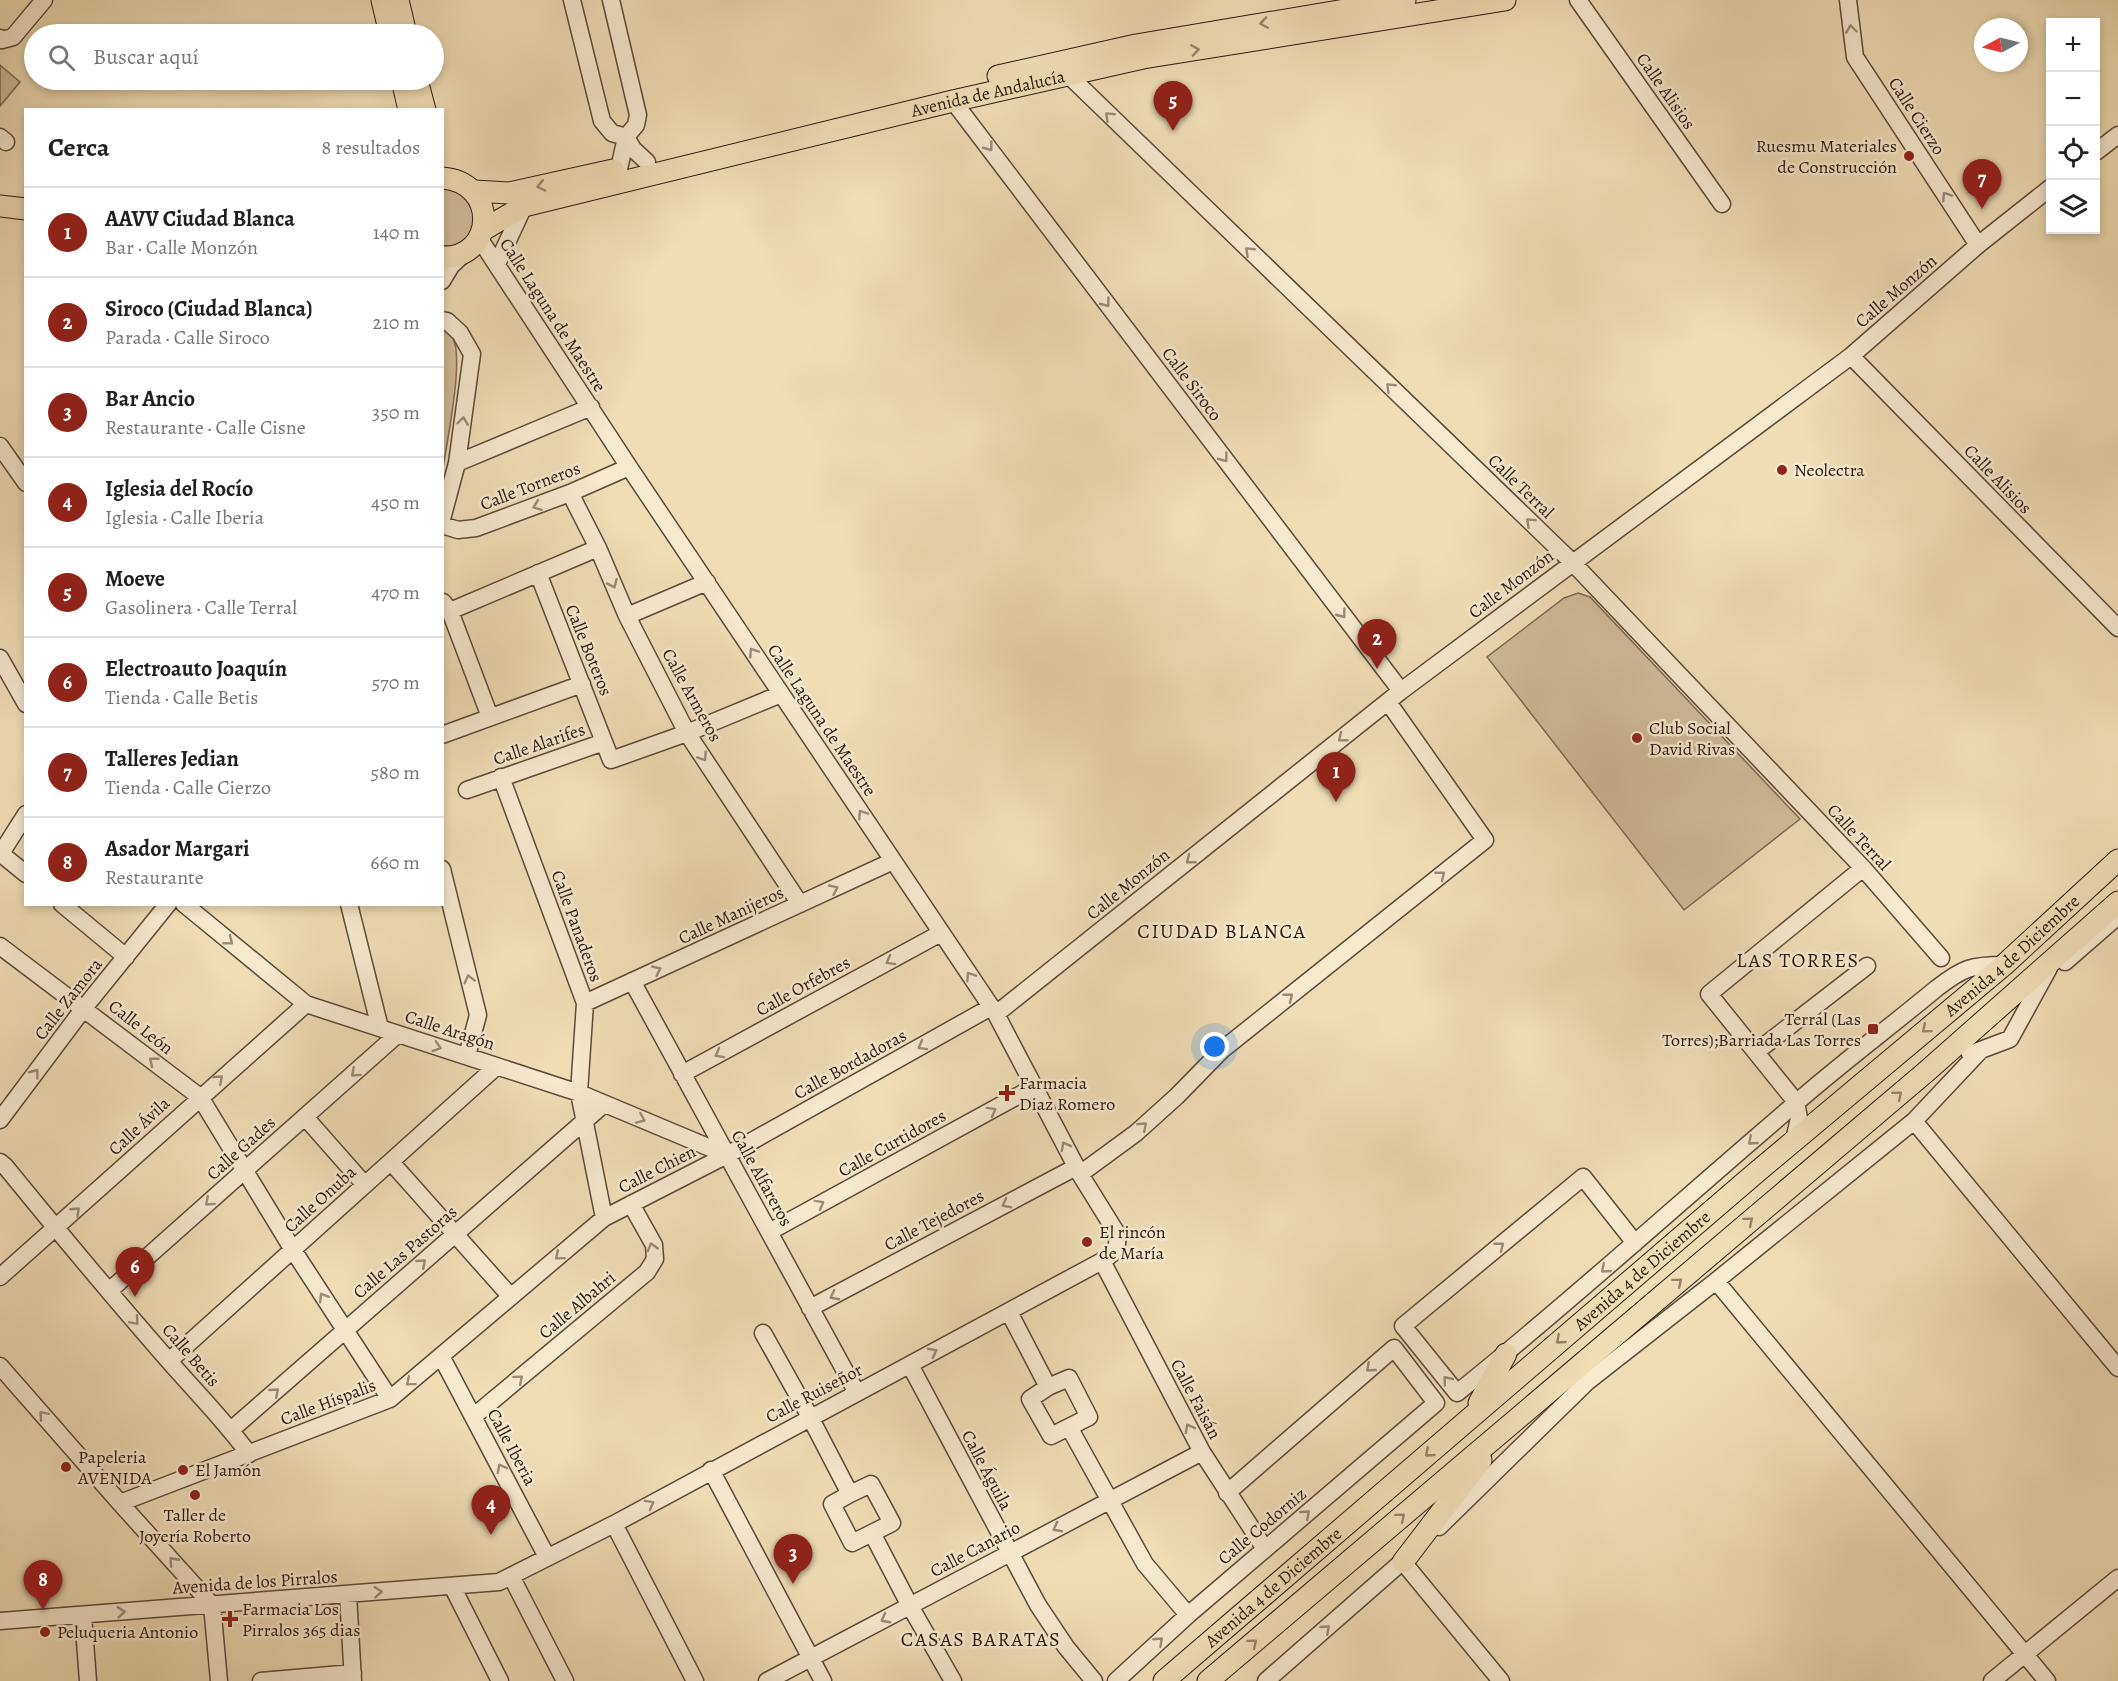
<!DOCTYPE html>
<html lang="es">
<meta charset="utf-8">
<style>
:root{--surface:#fff;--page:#f6f6f6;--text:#202124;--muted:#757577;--line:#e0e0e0;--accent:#8f2418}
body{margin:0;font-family:Alegreya,serif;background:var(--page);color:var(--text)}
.controls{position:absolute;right:18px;top:18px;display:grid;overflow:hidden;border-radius:0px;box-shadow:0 3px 9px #0003}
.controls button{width:54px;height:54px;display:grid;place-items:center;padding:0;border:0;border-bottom:2px solid var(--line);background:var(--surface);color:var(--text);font:30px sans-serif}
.compass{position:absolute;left:1974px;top:18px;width:54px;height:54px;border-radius:50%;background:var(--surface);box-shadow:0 3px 9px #0003;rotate:263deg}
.you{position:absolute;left:1215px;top:1047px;width:21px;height:21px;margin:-15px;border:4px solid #fff;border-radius:50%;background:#1a73e8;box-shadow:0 0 0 9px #1a73e833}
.badge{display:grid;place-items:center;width:39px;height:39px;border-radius:50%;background:var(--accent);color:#fff;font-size:20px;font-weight:700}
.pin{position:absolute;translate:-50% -50px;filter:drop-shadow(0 2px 3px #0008)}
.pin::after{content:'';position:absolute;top:32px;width:21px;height:18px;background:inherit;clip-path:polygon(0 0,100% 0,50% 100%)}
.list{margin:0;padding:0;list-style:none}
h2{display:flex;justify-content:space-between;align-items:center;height:78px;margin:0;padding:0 24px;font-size:26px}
h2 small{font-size:20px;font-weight:400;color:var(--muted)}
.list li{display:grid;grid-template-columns:39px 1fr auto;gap:18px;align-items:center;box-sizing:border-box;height:90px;padding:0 24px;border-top:2px solid var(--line)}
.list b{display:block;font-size:22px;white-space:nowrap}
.list p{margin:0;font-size:20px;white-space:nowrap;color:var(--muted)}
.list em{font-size:20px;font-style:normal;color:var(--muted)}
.icon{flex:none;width:33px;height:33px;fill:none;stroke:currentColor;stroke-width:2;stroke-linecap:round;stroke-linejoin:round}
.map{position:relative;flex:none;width:2118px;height:1681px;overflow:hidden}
.search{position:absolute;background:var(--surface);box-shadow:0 3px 9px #0003;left:24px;top:24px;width:420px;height:66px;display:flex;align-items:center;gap:15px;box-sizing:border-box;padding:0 21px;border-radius:33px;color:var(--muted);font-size:22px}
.panel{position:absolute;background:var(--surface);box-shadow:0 3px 9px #0003;left:24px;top:108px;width:420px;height:798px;border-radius:0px}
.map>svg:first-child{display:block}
.green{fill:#cebc98;stroke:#7c6a53;stroke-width:1.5}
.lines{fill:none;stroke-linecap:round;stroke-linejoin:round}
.minor-casing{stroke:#5c4a38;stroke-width:19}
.major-casing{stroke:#2b190e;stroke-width:23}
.minor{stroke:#f5e9ce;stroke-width:16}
.major{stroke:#efddb4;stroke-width:21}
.oneway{stroke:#978569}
.oneway2{stroke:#9a8b78}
.poi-dot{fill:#8f2418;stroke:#f5e9ce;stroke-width:2}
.labels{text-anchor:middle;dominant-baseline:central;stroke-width:5;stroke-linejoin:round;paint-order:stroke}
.street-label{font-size:18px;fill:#2b190e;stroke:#f5e9ce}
.poi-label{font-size:18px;fill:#2b190e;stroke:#f5e9ce;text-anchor:start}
.neighbourhood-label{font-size:20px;letter-spacing:1.5px;fill:#2b190e;stroke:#f5e9ce}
</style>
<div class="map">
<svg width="2118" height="1681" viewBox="0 0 2118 1681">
<rect width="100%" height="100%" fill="#efddb4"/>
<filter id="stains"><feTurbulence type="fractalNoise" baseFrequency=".00333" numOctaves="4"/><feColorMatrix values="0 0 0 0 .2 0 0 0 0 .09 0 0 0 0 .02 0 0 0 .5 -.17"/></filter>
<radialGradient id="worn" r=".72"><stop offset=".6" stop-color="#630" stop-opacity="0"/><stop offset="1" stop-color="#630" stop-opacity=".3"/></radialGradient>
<path class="green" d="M0 65 20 82 0 106Z
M450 188C455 191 463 193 467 197 479 211 475 238 457 245 453 246 447 246 443 246L442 189Z
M443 329C447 331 451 333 453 338 464 360 447 441 443 468Z
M1578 593 1590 597 1800 819 1684 910 1487 657 1564 598Z"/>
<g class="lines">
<g class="minor-casing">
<path id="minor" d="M572 0 602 121 612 133 626 137
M611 0 638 115 636 125 626 137
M1578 0 1722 204
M1848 0 1855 57 1978 245
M0 38 2 40 13 37 44 0
M1060 67 1572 562 1863 868 1941 958
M953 101 1401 691
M0 137 6 142
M626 137 633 149 647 162
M2096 152 2118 135
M619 169 626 137
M497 264 524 206
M442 281 451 266 466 252
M442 320 447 321 460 333 472 354 457 463 442 519
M1851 356 2118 628
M0 446 26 483
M457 463 591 407
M570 493 598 548 627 616 687 733 800 904
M442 525 458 530 476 528 570 493 629 467
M538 573 604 742
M443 602 450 611 490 717
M450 611 598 548
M627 616 707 582
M0 658 26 704
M442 735 582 684
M501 777 585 1003 579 1093 604 1218
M467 790 604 742 611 760 687 733 781 694
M0 853 26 874
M0 855 26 814
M442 869 478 1015 467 1056
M62 904 126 957
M184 904 306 1004 579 1093 727 1155
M349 904 380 1028
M0 946 200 1097 293 1250 390 1399
M2065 962 2118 916
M632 981 857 1393
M585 1003 893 861
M996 1014 1401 691 1851 356 1978 245 2050 188
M1756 1052 1867 966
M1970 1054 2010 1039 2049 968
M682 1074 941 933
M305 1117 365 1185
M0 1120 84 1008 168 904
M1914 1121 2118 1368
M1794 1140 1799 1118 1796 1102 1709 994 1863 868
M0 1162 5 1166C58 1231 112 1296 168 1360 195 1391 224 1420 249 1454
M391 1162 511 1297
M1080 1174 1136 1133 1177 1096 1222 1050 1485 840 1388 702
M769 1232 1034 1087
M1635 1243 1583 1177 1403 1326 1457 1393C1573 1300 1683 1199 1796 1103 1842 1063 1890 1027 1937 988 1963 968 1971 965 2004 965
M1102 1261 1202 1452 1265 1549
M0 1277 306 1004
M1716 1281 2047 1681
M109 1291 398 1034
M810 1308 1076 1167
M1009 1312 1048 1387 1030 1399 1051 1436 1069 1427
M763 1333 810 1417 850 1494 832 1504 852 1543 872 1533
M441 1356 547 1557
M169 1361 497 1066
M910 1365 1038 1605 1066 1647 1094 1681
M0 1366 120 1503 212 1605 219 1681
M1048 1387 1069 1378 1089 1417 1069 1427 1145 1564 1188 1615
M474 1416 647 1272 655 1259 654 1245 631 1204
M231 1430 604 1104
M711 1470 823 1681
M850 1494 871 1484 892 1523 872 1533 910 1606 953 1681
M120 1503 390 1399 604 1218 727 1155 991 1007
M614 1524 695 1681
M1439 1527 1587 1382 1716 1281 1914 1121 1980 1051
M1403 1562 1501 1681
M511 1576 565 1681
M452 1586 500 1681
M348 1594 353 1681
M83 1615 88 1681
M0 1621 499 1582 614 1524 1102 1261C1115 1253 1120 1247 1116 1232L1080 1174 996 1014 629 467 479 238
M261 1681 353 1673
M767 1681 1202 1452
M1116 1681 1188 1615 1436 1403 1394 1348 1227 1493
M1266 1681 1412 1553
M1992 1681 2118 1578"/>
</g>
<g class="major-casing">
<g id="major">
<path d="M382 0 390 34"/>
<path d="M398 0 406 34"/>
<path d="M998 76 1136 45 1405 0"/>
<path d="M402 80 409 110"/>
<path d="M417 80 425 110"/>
<path d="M442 178C499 182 496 259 442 257"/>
<path d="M474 191 509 193 613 170"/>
<path d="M0 206 26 209"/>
<path id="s1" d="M483 230 524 206 953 101 1143 58 1505 0"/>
<path d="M1479 1403 1506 1354"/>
<path d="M1403 1562 1481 1460"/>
<path id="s2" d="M1164 1681 1758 1171 2004 965 2118 860"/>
<path d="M1208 1681 1927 1071 2118 902"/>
</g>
</g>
<use href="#minor" class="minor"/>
<use href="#major" class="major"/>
</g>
<defs><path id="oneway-chevron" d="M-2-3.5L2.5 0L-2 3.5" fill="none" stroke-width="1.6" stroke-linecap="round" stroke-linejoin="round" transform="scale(1.5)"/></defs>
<g class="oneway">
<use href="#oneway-chevron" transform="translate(1264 23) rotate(171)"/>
<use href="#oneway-chevron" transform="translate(1195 50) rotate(-9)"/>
<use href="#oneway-chevron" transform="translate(541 186) rotate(168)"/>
<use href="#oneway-chevron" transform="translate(1926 1029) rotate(140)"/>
<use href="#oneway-chevron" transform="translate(1898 1095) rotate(-40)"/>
<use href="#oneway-chevron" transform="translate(1749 1221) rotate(-40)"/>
<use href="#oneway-chevron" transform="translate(1678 1282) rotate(-40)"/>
<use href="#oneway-chevron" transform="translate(1560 1340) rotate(139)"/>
<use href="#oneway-chevron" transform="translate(1429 1453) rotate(139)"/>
<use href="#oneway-chevron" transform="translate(1401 1517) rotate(-40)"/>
<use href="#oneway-chevron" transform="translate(1253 1643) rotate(-40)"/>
</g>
<g class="oneway2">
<use href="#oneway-chevron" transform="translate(1851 29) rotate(-97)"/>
<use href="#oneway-chevron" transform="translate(1109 116) rotate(-136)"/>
<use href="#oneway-chevron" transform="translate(989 147) rotate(53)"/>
<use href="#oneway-chevron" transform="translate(1946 196) rotate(-123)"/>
<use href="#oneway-chevron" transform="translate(1249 251) rotate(-136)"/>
<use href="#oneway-chevron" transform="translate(1106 303) rotate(53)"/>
<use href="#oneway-chevron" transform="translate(1390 387) rotate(-136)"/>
<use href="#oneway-chevron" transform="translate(463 421) rotate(-82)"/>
<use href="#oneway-chevron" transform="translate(1224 458) rotate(53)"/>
<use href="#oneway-chevron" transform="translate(537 506) rotate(160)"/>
<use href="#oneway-chevron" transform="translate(1530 522) rotate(-136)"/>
<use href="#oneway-chevron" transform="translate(613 584) rotate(66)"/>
<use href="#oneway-chevron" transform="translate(1342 614) rotate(53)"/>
<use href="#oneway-chevron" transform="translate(753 652) rotate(-123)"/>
<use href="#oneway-chevron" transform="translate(1342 738) rotate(141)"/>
<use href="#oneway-chevron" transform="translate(703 757) rotate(56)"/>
<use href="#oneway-chevron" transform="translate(862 814) rotate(-124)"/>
<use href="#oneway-chevron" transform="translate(1190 860) rotate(141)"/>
<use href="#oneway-chevron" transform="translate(1441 875) rotate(-39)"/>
<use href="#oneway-chevron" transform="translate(834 889) rotate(-25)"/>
<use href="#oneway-chevron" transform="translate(229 941) rotate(39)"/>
<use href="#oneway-chevron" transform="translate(890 961) rotate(151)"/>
<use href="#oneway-chevron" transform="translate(657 970) rotate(-25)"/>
<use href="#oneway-chevron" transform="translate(970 976) rotate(-124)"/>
<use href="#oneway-chevron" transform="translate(469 979) rotate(-104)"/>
<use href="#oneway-chevron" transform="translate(1289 997) rotate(-39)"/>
<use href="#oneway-chevron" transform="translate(922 1046) rotate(151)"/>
<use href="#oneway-chevron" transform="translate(437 1047) rotate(18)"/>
<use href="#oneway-chevron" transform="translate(719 1054) rotate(151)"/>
<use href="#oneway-chevron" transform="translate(153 1061) rotate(-142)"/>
<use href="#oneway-chevron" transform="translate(35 1073) rotate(-53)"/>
<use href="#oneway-chevron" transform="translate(355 1073) rotate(138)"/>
<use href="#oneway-chevron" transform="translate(219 1079) rotate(-41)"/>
<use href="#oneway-chevron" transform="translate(992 1111) rotate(-29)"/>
<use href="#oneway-chevron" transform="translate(641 1119) rotate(23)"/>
<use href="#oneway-chevron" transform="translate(1143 1126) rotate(-42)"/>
<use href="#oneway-chevron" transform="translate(1752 1141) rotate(139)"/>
<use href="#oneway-chevron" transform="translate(1065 1146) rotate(-118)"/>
<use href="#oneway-chevron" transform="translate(209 1202) rotate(138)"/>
<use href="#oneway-chevron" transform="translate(820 1204) rotate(-29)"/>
<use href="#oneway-chevron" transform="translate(1006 1204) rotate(152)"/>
<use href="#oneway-chevron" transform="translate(76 1211) rotate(-43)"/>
<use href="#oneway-chevron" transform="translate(1500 1246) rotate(-39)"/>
<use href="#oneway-chevron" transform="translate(652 1247) rotate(-105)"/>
<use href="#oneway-chevron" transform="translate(559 1256) rotate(140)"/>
<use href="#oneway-chevron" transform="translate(422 1263) rotate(-41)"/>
<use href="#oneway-chevron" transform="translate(1605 1269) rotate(139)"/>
<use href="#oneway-chevron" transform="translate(834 1296) rotate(152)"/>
<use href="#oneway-chevron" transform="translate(323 1297) rotate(-122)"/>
<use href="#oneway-chevron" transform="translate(135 1321) rotate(49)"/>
<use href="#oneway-chevron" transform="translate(933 1352) rotate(-28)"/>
<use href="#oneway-chevron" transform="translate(1370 1368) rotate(139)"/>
<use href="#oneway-chevron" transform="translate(519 1379) rotate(-40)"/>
<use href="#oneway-chevron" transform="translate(1447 1380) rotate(-129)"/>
<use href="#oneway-chevron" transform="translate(410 1382) rotate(140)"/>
<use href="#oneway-chevron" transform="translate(275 1392) rotate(-41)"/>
<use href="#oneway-chevron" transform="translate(43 1415) rotate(-131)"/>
<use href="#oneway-chevron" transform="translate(1189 1428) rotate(-118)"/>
<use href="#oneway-chevron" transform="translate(501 1468) rotate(-118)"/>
<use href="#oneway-chevron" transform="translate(650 1504) rotate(-29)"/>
<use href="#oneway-chevron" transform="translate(1306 1514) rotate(-41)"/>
<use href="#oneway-chevron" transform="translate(1057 1528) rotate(152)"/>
<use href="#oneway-chevron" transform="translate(173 1561) rotate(-132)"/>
<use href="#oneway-chevron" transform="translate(378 1592) rotate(-4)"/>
<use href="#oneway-chevron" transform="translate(121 1612) rotate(-5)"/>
<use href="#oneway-chevron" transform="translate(885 1619) rotate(152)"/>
<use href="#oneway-chevron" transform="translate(1326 1629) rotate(-41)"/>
<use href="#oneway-chevron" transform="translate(1159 1641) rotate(-43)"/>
</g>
<g class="poi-dot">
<circle cx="1909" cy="156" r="6"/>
<circle cx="1782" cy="470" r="6"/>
<circle cx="1637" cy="738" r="6"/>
<rect x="1867" y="1023" width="12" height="12" rx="3"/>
<path d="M1004 1084h6v6h6v6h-6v6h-6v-6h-6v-6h6z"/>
<circle cx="1087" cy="1242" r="6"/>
<circle cx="66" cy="1467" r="6"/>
<circle cx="183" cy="1470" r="6"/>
<circle cx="195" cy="1495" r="6"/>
<path d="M227 1610h6v6h6v6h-6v6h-6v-6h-6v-6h6z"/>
<circle cx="45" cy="1632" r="6"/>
</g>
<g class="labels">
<g class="street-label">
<text transform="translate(1666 91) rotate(55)">Calle Alisios</text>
<text stroke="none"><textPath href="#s1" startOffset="525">Avenida de Andalucía</textPath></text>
<text transform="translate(1917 116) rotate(57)">Calle Cierzo</text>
<text transform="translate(1896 291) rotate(-41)">Calle Monzón</text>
<text transform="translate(553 315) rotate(57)">Calle Laguna de Maestre</text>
<text transform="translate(1192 384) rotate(53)">Calle Siroco</text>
<text transform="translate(1998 479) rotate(46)">Calle Alisios</text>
<text transform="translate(530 486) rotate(-21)">Calle Torneros</text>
<text transform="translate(1521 486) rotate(44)">Calle Terral</text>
<text transform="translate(1511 584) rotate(-37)">Calle Monzón</text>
<text transform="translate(589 650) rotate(68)">Calle Boteros</text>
<text transform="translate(692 695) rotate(61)">Calle Armeros</text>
<text transform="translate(822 720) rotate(56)">Calle Laguna de Maestre</text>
<text transform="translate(539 744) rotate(-19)">Calle Alarifes</text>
<text transform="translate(1859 837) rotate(47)">Calle Terral</text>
<text transform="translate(1128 884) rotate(-39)">Calle Monzón</text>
<text transform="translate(731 915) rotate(-25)">Calle Manijeros</text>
<text transform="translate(577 926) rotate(70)">Calle Panaderos</text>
<text stroke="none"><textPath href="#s2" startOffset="1116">Avenida 4 de Diciembre</textPath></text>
<text transform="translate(803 986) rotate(-29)">Calle Orfebres</text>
<text transform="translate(68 999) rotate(-52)">Calle Zamora</text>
<text transform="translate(141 1027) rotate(38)">Calle León</text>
<text transform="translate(450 1030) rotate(18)">Calle Aragón</text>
<text transform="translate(850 1064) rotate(-29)">Calle Bordadoras</text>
<text transform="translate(139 1126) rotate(-43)">Calle Ávila</text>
<text transform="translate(892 1143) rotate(-29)">Calle Curtidores</text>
<text transform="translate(241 1148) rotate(-42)">Calle Gades</text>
<text transform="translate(657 1169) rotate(-27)">Calle Chien</text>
<text transform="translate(762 1178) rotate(61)">Calle Alfareros</text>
<text transform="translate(320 1199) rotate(-42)">Calle Onuba</text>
<text transform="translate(934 1220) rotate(-28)">Calle Tejedores</text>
<text transform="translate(405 1252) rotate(-41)">Calle Las Pastoras</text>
<text stroke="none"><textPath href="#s2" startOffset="630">Avenida 4 de Diciembre</textPath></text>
<text transform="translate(577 1305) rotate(-40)">Calle Albahri</text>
<text transform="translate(191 1355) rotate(49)">Calle Betis</text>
<text transform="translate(814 1393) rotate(-28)">Calle Ruiseñor</text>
<text transform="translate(1196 1399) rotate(62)">Calle Faisán</text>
<text transform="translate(328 1402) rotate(-21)">Calle Híspalis</text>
<text transform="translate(512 1447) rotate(62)">Calle Iberia</text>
<text transform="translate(987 1470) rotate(62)">Calle Águila</text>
<text transform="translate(1262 1526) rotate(-40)">Calle Codorniz</text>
<text transform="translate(975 1549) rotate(-28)">Calle Canario</text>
<text transform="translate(255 1582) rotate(-4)">Avenida de los Pirralos</text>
<text stroke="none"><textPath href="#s2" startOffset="144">Avenida 4 de Diciembre</textPath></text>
</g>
<g class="poi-label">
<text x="1897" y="146" text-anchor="end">Ruesmu Materiales<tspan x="1897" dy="21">de Construcción</tspan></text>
<text x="1794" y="470">Neolectra</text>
<text x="1649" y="728">Club Social<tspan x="1649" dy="21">David Rivas</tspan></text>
<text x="1861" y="1019" text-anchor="end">Terral (Las<tspan x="1861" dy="21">Torres);Barriada Las Torres</tspan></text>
<text x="1019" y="1083">Farmacia<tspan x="1019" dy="21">Diaz Romero</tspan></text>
<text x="1099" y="1232">El rincón<tspan x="1099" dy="21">de María</tspan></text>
<text x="78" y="1457">Papeleria<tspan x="78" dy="21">AVENIDA</tspan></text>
<text x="195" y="1470">El Jamón</text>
<text x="195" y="1515" text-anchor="middle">Taller de<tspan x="195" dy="21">Joyería Roberto</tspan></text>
<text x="242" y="1609">Farmacia Los<tspan x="242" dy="21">Pirralos 365 dias</tspan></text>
<text x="57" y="1632">Peluqueria Antonio</text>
</g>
<g class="neighbourhood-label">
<text x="1222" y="931">CIUDAD BLANCA</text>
<text x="1798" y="960">LAS TORRES</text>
<text x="981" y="1639">CASAS BARATAS</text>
</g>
</g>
<rect width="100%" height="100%" filter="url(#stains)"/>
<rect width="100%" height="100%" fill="url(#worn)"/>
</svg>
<div class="controls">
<button>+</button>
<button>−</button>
<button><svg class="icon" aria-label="locate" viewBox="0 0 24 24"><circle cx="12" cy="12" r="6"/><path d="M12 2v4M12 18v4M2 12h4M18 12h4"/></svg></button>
<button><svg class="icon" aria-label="layers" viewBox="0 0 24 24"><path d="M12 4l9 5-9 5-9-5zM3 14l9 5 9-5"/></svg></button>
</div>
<svg class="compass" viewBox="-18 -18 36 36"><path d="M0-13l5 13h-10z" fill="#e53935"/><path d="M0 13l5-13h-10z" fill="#757577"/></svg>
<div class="you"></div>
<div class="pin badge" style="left:1336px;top:802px">1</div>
<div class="pin badge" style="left:1377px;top:669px">2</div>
<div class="pin badge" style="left:793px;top:1584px">3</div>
<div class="pin badge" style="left:491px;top:1535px">4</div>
<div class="pin badge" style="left:1173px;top:131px">5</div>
<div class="pin badge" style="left:135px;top:1297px">6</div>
<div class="pin badge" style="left:1982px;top:209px">7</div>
<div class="pin badge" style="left:43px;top:1610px">8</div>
<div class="search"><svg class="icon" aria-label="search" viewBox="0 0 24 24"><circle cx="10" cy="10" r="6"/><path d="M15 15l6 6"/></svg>Buscar aquí</div>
<section class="panel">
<h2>Cerca<small>8 resultados</small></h2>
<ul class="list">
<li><span class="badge">1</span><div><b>AAVV Ciudad Blanca</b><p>Bar · Calle Monzón</p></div><em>140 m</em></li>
<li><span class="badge">2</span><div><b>Siroco (Ciudad Blanca)</b><p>Parada · Calle Siroco</p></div><em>210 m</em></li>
<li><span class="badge">3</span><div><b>Bar Ancio</b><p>Restaurante · Calle Cisne</p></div><em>350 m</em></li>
<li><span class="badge">4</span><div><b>Iglesia del Rocío</b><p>Iglesia · Calle Iberia</p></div><em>450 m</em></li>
<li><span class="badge">5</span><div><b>Moeve</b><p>Gasolinera · Calle Terral</p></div><em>470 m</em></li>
<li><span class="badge">6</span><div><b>Electroauto Joaquín</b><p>Tienda · Calle Betis</p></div><em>570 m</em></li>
<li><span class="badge">7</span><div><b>Talleres Jedian</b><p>Tienda · Calle Cierzo</p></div><em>580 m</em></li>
<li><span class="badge">8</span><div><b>Asador Margari</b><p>Restaurante</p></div><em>660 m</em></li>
</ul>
</section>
</div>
